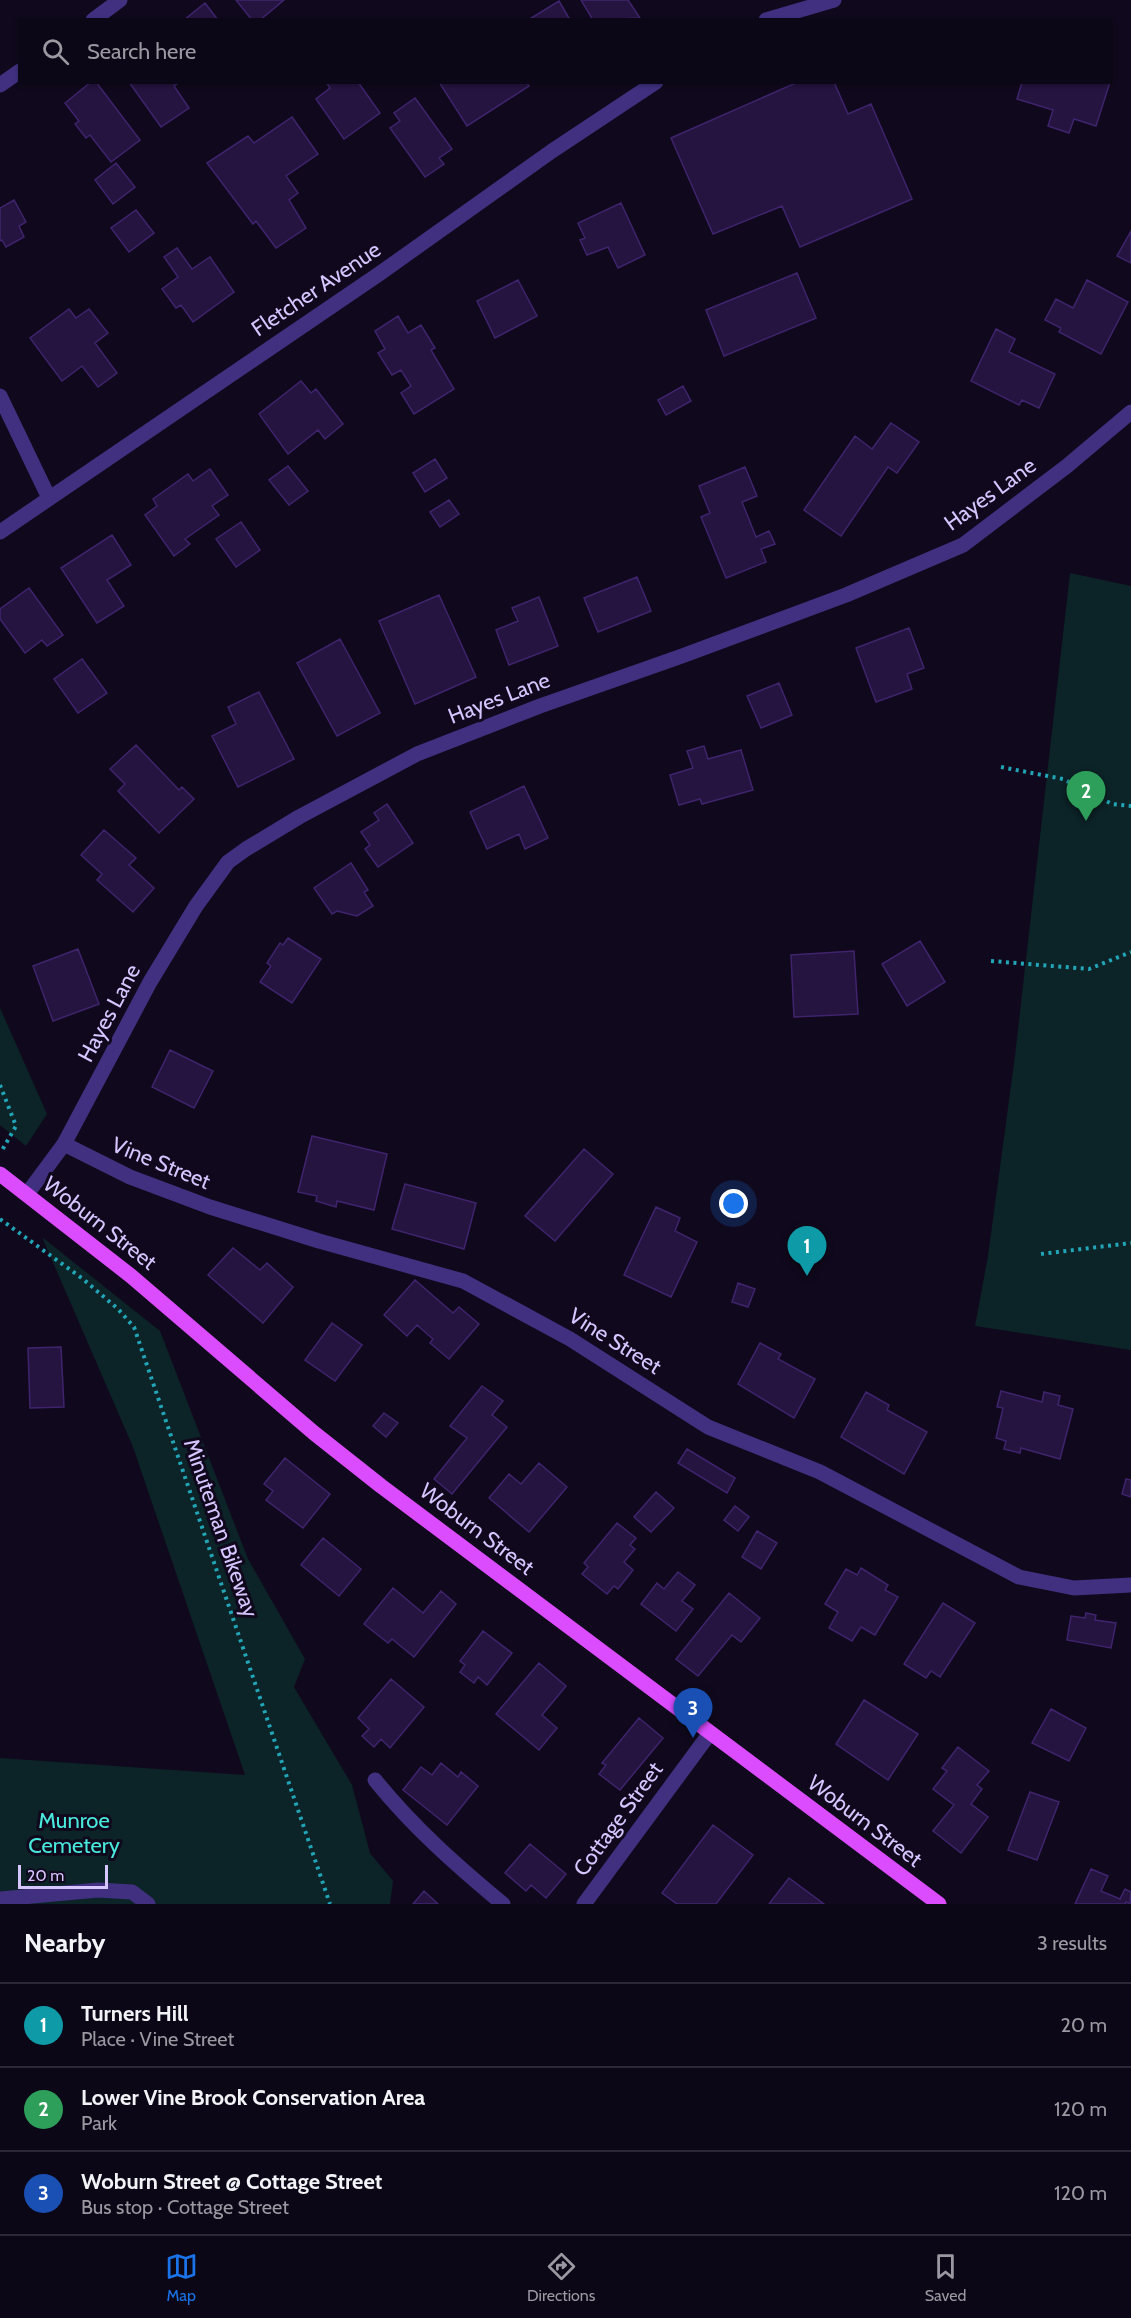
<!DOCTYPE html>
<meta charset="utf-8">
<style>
:root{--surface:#0c0716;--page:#15101f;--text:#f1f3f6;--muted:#9a99a1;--line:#2c2835;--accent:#1a73e8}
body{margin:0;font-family:Cabin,sans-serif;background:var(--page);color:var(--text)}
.scale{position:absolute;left:18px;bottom:15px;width:90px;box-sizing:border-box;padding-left:6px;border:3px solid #d6c5ff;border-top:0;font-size:16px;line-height:21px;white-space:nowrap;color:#d6c5ff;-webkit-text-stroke:4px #10091d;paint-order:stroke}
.you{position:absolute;left:734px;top:1204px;width:21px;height:21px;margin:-15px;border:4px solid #fff;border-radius:50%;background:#1a73e8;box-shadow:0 0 0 9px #1a73e833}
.badge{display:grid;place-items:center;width:39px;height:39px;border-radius:50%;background:var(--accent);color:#fff;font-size:20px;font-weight:700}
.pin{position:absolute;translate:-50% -50px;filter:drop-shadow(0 2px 3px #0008)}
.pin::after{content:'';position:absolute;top:32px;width:21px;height:18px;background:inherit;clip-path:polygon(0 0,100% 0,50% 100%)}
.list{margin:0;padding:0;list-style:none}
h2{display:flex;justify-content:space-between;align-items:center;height:78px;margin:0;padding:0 24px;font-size:26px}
h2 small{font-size:20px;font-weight:400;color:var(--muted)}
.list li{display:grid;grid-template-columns:39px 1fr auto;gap:18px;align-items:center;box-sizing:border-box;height:84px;padding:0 24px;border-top:2px solid var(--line)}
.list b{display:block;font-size:22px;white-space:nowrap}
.list p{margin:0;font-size:20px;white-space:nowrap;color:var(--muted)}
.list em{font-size:20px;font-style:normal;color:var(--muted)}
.icon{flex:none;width:33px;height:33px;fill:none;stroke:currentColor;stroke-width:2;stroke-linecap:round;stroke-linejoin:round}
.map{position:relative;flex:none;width:1131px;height:1904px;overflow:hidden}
.search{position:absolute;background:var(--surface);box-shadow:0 2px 4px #0004;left:18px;right:18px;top:18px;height:66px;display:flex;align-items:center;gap:15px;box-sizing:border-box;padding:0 21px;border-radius:0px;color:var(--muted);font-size:22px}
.sheet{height:330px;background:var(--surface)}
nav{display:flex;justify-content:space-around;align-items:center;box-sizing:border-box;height:84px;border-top:2px solid var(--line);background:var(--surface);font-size:16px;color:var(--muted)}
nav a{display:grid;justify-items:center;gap:3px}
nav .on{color:var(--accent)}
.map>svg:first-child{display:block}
.green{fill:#0c2327}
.building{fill:#24143f;stroke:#3f246d;stroke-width:1.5}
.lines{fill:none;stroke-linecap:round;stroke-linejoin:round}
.path{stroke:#22a5b6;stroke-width:4;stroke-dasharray:3 4.5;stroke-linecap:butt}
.lane{stroke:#413080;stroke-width:15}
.street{stroke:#413080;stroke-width:15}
.primary{stroke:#db4cff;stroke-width:15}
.labels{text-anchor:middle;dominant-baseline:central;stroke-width:6;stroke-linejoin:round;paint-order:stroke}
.street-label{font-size:22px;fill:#d6c5ff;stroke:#10091d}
.park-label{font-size:22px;fill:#48e8dc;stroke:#10091d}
</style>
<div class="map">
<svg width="1131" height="1904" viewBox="0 0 1131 1904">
<rect width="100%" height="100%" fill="#10091d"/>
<path class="green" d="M1070 573 1131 586V1350L975 1326 988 1256 1015 1056Z
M0 1008 47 1114 26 1146 0 1125Z
M42 1237 160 1331 248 1559 305 1659 294 1687 352 1785 370 1853 393 1881 390 1904H0V1758L245 1775 133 1447Z"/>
<path class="building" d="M236 0H284L260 20H252Z
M581 0H628L640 18 593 20Z
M559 1 570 20H528Z
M205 3 218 20H184Z
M91 82H96L140 140 111 162 90 135 86 138 75 124 79 121 65 103Z
M129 82H180L174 86 189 108 161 127Z
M326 82H358L380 113 344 139 316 99 330 88Z
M439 82H526L529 86 467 126Z
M798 82H834L848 114 871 104 912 199 800 247 782 206 713 234 671 138Z
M1022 82H1110L1096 126 1074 119 1069 133 1048 126 1053 110 1017 99Z
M415 98 452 149 439 158 444 164 425 177 390 128 400 121 394 113Z
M292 117 318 154 286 176 298 193 289 200 306 228 276 248 256 221 253 224 207 163 248 136 254 143Z
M116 163 135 187 113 204 95 180Z
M14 200 26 222 19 226 24 237 6 247 2 240 0 241V208Z
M621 203 645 255 618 268 608 247 587 255 580 240 585 238 578 223Z
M136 210 154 233 129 252 111 228Z
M1131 231V263L1117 256Z
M177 248 192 269 210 257 234 292 193 322 181 305 176 308 162 289 178 277 164 257Z
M797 273 816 318 724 356 706 310Z
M518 280 537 316 495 338 477 301Z
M1087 280 1128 302 1101 354 1059 332 1061 328 1045 320 1056 299 1073 308Z
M69 309 76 318 89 309 108 333 95 343 117 373 98 387 82 366 62 381 30 338Z
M398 316 408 333 421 325 435 348 431 350 454 389 414 414 401 393 411 386 401 370 392 375 378 353 385 349 375 331Z
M996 329 1015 339 1009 352 1055 374 1039 408 1022 400 1019 405 971 381Z
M301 381 311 393 316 389 343 424 325 439 318 430 288 454 259 414Z
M683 386 691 401 666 415 658 400Z
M891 423 919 442 897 473 888 467 841 536 804 510 855 436 872 449Z
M435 459 447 478 425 492 413 473Z
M288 466 308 491 289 505 269 480Z
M745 467 757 496 742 502 756 537 769 531 775 544 761 549 766 562 726 578 701 517 710 513 699 486Z
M210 469 228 495 212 506 219 515 185 539 190 544 174 556 145 515 157 506 153 499 188 474 193 481Z
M449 500 459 514 440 527 430 512Z
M241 522 260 550 236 567 216 539Z
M112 535 131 565 107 580 124 606 97 623 61 568Z
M637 577 651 611 598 632 584 598Z
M29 588 63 635 47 646 42 640 25 653 0 619V609Z
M439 595 476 677 415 704 379 621Z
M539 597 558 646 509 665 496 630 518 621 512 608Z
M909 628 924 668 907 674 912 689 876 702 856 648Z
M340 639 380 713 337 736 297 663Z
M82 659 107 693 78 713 54 679Z
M779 683 792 715 761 728 747 696Z
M259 692 294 759 238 787 212 736 236 724 228 707Z
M136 745 179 790 182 787 194 799 159 833 118 791 125 784 110 769Z
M704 746 708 759 741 750 753 790 702 804 700 799 679 805 670 775 693 768 687 751Z
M524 786 548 838 525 849 519 834 487 849 470 812Z
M387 804 413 843 378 867 365 849 370 845 361 832 379 820 374 813Z
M104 830 136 858 129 865 154 888 133 912 97 880 102 874 81 855Z
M351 863 368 890 364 892 373 906 357 916 337 911 332 914 314 888Z
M288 938 321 959 292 1003 260 982 271 966 267 963 280 943 283 945Z
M920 941 945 982 907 1006 882 964Z
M78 949 99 1004 53 1021 33 966Z
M854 951 858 1014 794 1017 791 955Z
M170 1050 213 1071 194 1108 152 1087Z
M312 1136 387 1154 374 1210 337 1201 336 1207 316 1201 317 1196 298 1192Z
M584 1149 613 1174 555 1241 525 1216Z
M405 1184 476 1203 464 1249 392 1229Z
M656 1207 680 1218 675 1231 697 1242 671 1297 624 1275Z
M233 1248 260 1270 267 1263 293 1287 263 1323 208 1275Z
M415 1280 453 1313 459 1307 479 1324 449 1359 430 1343 433 1339 417 1325 407 1336 384 1315Z
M738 1283 755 1289 748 1307 732 1302Z
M332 1323 362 1345 335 1381 305 1360Z
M760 1343 781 1354 778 1359 815 1379 794 1418 738 1384Z
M61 1347 64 1407 30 1408 28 1348Z
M482 1386 503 1401 492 1415 507 1427 452 1494 434 1479 467 1438 450 1426Z
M1001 1391 1042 1402 1044 1392 1060 1396 1058 1405 1073 1409 1060 1459 1021 1448 1020 1453 1004 1449 1006 1441 996 1438 1003 1408 997 1407Z
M866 1392 889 1405 887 1410 927 1432 904 1474 841 1437Z
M384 1413 398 1423 386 1437 373 1426Z
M687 1449 735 1478 727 1493 678 1463Z
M285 1458 330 1494 303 1528 266 1500 273 1491 264 1484Z
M539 1463 567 1487 529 1532 489 1498 509 1474 521 1484Z
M1126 1479 1131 1480V1497L1122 1494Z
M656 1492 674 1508 651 1532 634 1517Z
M735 1506 749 1517 738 1531 724 1520Z
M617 1523 636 1538 630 1545 635 1549 624 1562 633 1570 618 1589 614 1586 607 1594 582 1574 588 1567 584 1563Z
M757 1531 777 1543 761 1569 742 1557Z
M323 1538 361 1569 339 1596 301 1565Z
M861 1568 888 1585 885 1590 898 1597 875 1635 861 1627 852 1641 829 1628 838 1612 825 1604 846 1569 857 1575Z
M678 1572 695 1585 682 1601 693 1609 676 1631 641 1604 657 1583 664 1589Z
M393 1588 423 1613 441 1591 456 1604 414 1657 392 1639 388 1643 364 1624Z
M729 1593 760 1618 741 1642 732 1635 698 1676 676 1659Z
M943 1603 975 1623 940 1677 931 1671 926 1678 904 1664Z
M1086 1613 1096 1615 1095 1620 1116 1623 1111 1648 1067 1640 1071 1616 1085 1618Z
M483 1631 512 1653 487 1685 478 1677 474 1683 460 1672 465 1665 460 1661Z
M539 1663 566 1686 542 1715 557 1728 539 1750 496 1714Z
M391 1679 424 1707 390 1748 381 1739 374 1747 362 1736 369 1729 358 1718Z
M864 1700 918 1734 888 1780 836 1744Z
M1051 1709 1086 1728 1069 1761 1032 1743Z
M639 1718 663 1738 620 1790 599 1774 606 1765 602 1763Z
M958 1747 989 1771 977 1785 982 1789 971 1804 988 1817 961 1853 933 1831 954 1805 933 1789 947 1771 942 1768Z
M441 1763 458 1777 461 1772 478 1786 447 1825 403 1790 421 1767 432 1775Z
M1030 1792 1059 1802 1037 1860 1008 1850Z
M713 1825 753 1855 716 1904H677L662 1893Z
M530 1844 566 1874 546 1898 531 1885 526 1891 505 1873Z
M1091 1869 1108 1876 1101 1891 1120 1899 1125 1889 1131 1892 1130 1904 1126 1902 1125 1904H1075Z
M789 1878 824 1904H769Z
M424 1891 438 1904H413Z"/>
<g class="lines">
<path class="path" d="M1001 767 1063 779 1112 804 1131 806
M991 961 1089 969 1131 952
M0 1085 16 1126 1 1152
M0 1219 83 1279 118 1309 134 1327 330 1904
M1041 1254 1131 1243"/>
<path class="lane" d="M0 1899 98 1890 132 1892 148 1904"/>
<path class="street" d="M93 20 120 0
M766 20 834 0
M0 85 20 71
M0 396 49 498
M0 532 379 274 552 151 656 82
M64 1144 130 1177 210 1207 319 1241 463 1281 570 1339 708 1427 820 1472 1019 1577 1074 1588 1131 1585
M27 1194 64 1144 150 982 196 906 228 862 246 849 299 817 417 754 540 706 682 656 846 595 963 545 1067 466 1131 412
M375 1780C413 1827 457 1866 503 1904
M584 1904 710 1733"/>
<path class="primary" d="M0 1174 131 1276 314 1433 381 1486 939 1904"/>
</g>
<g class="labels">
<g class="street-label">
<text transform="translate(316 289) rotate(-34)">Fletcher Avenue</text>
<text transform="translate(990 494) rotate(-36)">Hayes Lane</text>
<text transform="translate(499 698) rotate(-21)">Hayes Lane</text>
<text transform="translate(109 1013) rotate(-62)">Hayes Lane</text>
<text transform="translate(161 1163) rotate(22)">Vine Street</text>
<text transform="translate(100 1223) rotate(38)">Woburn Street</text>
<text transform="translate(615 1341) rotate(32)">Vine Street</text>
<text transform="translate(221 1528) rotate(71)">Minuteman Bikeway</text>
<text transform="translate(477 1529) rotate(37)">Woburn Street</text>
<text transform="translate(618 1819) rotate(-54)">Cottage Street</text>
<text transform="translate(865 1821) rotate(37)">Woburn Street</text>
</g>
<g class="park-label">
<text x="74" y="1820">Munroe<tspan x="74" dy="25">Cemetery</tspan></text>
</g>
</g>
</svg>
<div class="scale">20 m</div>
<div class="you"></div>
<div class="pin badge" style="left:807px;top:1276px;background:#0f9aa8">1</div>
<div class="pin badge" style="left:1086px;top:821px;background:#2e9e5b">2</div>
<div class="pin badge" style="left:693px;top:1738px;background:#1a4fb4">3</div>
<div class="search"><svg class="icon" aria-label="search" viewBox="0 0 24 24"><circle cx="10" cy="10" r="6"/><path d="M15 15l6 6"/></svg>Search here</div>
</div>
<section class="sheet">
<h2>Nearby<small>3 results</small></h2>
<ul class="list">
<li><span class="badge" style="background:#0f9aa8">1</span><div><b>Turners Hill</b><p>Place · Vine Street</p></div><em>20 m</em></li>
<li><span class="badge" style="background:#2e9e5b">2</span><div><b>Lower Vine Brook Conservation Area</b><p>Park</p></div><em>120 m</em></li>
<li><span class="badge" style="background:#1a4fb4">3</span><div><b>Woburn Street @ Cottage Street</b><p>Bus stop · Cottage Street</p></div><em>120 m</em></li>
</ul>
</section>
<nav>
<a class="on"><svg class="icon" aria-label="map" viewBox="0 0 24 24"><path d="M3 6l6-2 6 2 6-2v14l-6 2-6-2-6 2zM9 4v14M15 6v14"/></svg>Map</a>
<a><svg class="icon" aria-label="directions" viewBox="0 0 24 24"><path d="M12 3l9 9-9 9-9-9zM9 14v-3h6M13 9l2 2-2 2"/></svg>Directions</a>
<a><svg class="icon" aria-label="saved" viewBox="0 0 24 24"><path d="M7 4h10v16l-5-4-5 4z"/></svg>Saved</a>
</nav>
